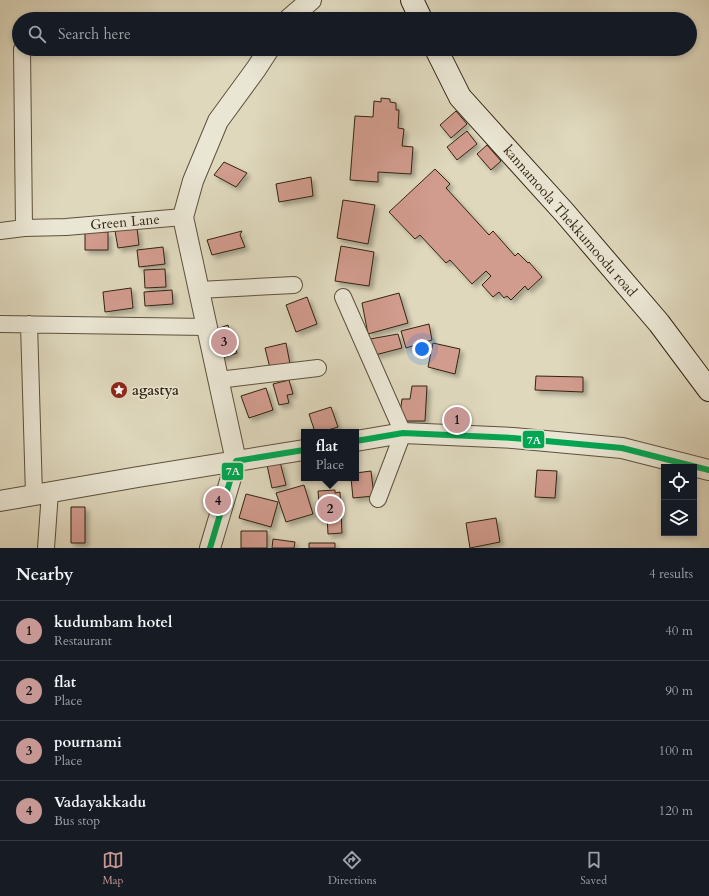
<!DOCTYPE html>
<style>
:root{--surface:#171b24;--page:#20242c;--text:#f1f3f6;--muted:#9ea1a6;--line:#363941;--accent:#c59692}
body{margin:0;font-family:Cardo,serif;background:var(--page);color:var(--text)}
.controls{position:absolute;right:12px;bottom:12px;display:grid;overflow:hidden;border-radius:0px;box-shadow:0 2px 6px #0003}
.controls button{width:36px;height:36px;display:grid;place-items:center;padding:0;border:0;border-bottom:1px solid var(--line);background:var(--surface);color:var(--text);font:20px sans-serif}
.you{position:absolute;left:422px;top:349px;width:14px;height:14px;margin:-10px;border:3px solid #fff;border-radius:50%;background:#1a73e8;box-shadow:0 0 0 6px #1a73e833}
.badge{display:grid;place-items:center;width:26px;height:26px;border-radius:50%;background:var(--accent);color:#111;font-size:13px;font-weight:700}
.pin{position:absolute;translate:-50% -50%;border:2px solid #fff;box-shadow:0 1px 4px #0006}
.popup{position:absolute;left:301px;top:429px;width:58px;height:52px;box-sizing:border-box;display:grid;place-content:center;border-radius:0px;background:var(--surface);filter:drop-shadow(0 1px 3px #0005);font-size:13px;white-space:nowrap;color:var(--muted)}
.popup b{font-size:15px;color:var(--text)}
.popup::after{content:'';position:absolute;left:50%;top:100%;margin-left:-8px;border:8px solid transparent;border-top-color:var(--surface)}
.list{margin:0;padding:0;list-style:none}
h2{display:flex;justify-content:space-between;align-items:center;height:52px;margin:0;padding:0 16px;font-size:17px}
h2 small{font-size:13px;font-weight:400;color:var(--muted)}
.list li{display:grid;grid-template-columns:26px 1fr auto;gap:12px;align-items:center;box-sizing:border-box;height:60px;padding:0 16px;border-top:1px solid var(--line)}
.list b{display:block;font-size:15px;white-space:nowrap}
.list p{margin:0;font-size:13px;white-space:nowrap;color:var(--muted)}
.list em{font-size:13px;font-style:normal;color:var(--muted)}
.icon{flex:none;width:22px;height:22px;fill:none;stroke:currentColor;stroke-width:2;stroke-linecap:round;stroke-linejoin:round}
.map{position:relative;flex:none;width:709px;height:548px;overflow:hidden}
.search{position:absolute;background:var(--surface);box-shadow:0 2px 6px #0003;left:12px;right:12px;top:12px;height:44px;display:flex;align-items:center;gap:10px;box-sizing:border-box;padding:0 14px;border-radius:22px;color:var(--muted);font-size:15px}
.sheet{height:292px;background:var(--surface)}
nav{display:flex;justify-content:space-around;align-items:center;box-sizing:border-box;height:56px;border-top:1px solid var(--line);background:var(--surface);font-size:11px;color:var(--muted)}
nav a{display:grid;justify-items:center;gap:2px}
nav .on{color:var(--accent)}
.map>svg:first-child{display:block}
.building{fill:#d19b8d;stroke:#322411;filter:url(#shadow)}
.lines{fill:none;stroke-linecap:round;stroke-linejoin:round}
.minor-casing{stroke:#5d513c;stroke-width:18}
.tertiary-casing{stroke:#5d513c;stroke-width:22}
.secondary-casing{stroke:#322411;stroke-width:24}
.minor{stroke:#eae6d4;stroke-width:16}
.tertiary{stroke:#eae6d4;stroke-width:20}
.secondary{stroke:#eae6d4;stroke-width:22}
.bus-1-casing{stroke:#eae6d4;stroke-width:9}
.bus-1{stroke:#00a651;stroke-width:6}
.labels{text-anchor:middle;dominant-baseline:central;stroke-width:3;stroke-linejoin:round;paint-order:stroke}
.street-label{font-size:14px;fill:#322411;stroke:#eae6d4}
.poi-label{font-size:14px;font-weight:bold;fill:#322411;stroke:#eae6d4;text-anchor:start}
.line-badge{stroke:#eae6d4;stroke-width:1.5}
.badge-label{font-size:11px;text-anchor:middle;font-weight:bold;fill:#fff}
</style>
<div class="map">
<svg width="709" height="548" viewBox="0 0 709 548">
<defs>
<filter id="shadow"><feDropShadow dx="3.5" dy="3.5" stdDeviation="2" flood-color="#0004"/></filter>
</defs>
<rect width="100%" height="100%" fill="#dfd8bd"/>
<filter id="stains"><feTurbulence type="fractalNoise" baseFrequency=".005" numOctaves="4"/><feColorMatrix values="0 0 0 0 .2 0 0 0 0 .09 0 0 0 0 .02 0 0 0 .5 -.17"/></filter>
<radialGradient id="worn" r=".72"><stop offset=".6" stop-color="#630" stop-opacity="0"/><stop offset="1" stop-color="#630" stop-opacity=".3"/></radialGradient>
<path class="building" d="M381 98 390 99V102L396 103V110H399L398 128 404 129 402 146 413 147 411 174 378 172V182L350 180 355 116 373 117 374 101 381 102Z
M456 111 467 124 451 138 440 125Z
M467 131 477 144 457 160 447 147Z
M487 145 501 161 491 170 477 154Z
M224 162 247 173 236 187 214 175Z
M435 169 450 184 446 188 489 235 493 231 515 256 518 253 528 263 529 262 542 277 528 290 525 286 511 300 507 296 504 298 499 292 493 297 482 285 491 276 486 271 472 284 450 260 446 263 420 235 415 239 389 212Z
M311 177 313 196 279 202 276 184Z
M343 200 375 205 368 244 337 238Z
M137 228 139 245 118 248 115 231Z
M242 231 240 235 245 247 212 255 207 240Z
M85 232H108V250H85Z
M341 246 374 252 369 286 335 281Z
M163 247 165 264 139 267 137 250Z
M165 269 166 287 145 288 144 270Z
M131 288 133 308 105 312 103 292Z
M172 290 173 304 145 306 144 292Z
M399 293 408 323 368 334 362 303Z
M307 297 317 324 296 332 286 305Z
M429 324 432 340 406 348 401 331Z
M228 325 237 353 220 359 211 331Z
M398 334 402 348 375 355 370 339Z
M286 343 290 364 270 368 265 348Z
M433 343 460 349 455 374 428 367Z
M536 376 583 377V392L535 390Z
M289 380 293 394 287 395 289 403 279 405 273 384Z
M412 386H427L425 421H399L402 399H410Z
M266 388 273 410 249 418 241 396Z
M331 407 338 427 321 432H315L309 414Z
M451 413 466 417 464 428 450 423Z
M280 462 286 485 272 488 267 465Z
M537 470 557 471 555 498 535 497Z
M371 471 374 496 353 498 351 478H356V473Z
M304 485 313 514 286 522 276 493Z
M335 490V493L340 492 342 533 328 534 327 515H320L318 491Z
M246 494 278 502 271 527 239 518Z
M71 507H85V543H71Z
M496 518 500 542 470 548 466 523Z
M241 531H267V548H241Z
M273 539 295 542 294 548H272Z
M309 543H335V548H309Z"/>
<g class="lines">
<g class="minor-casing">
<path id="minor" d="M22 49 24 228
M0 231 24 228 66 227 183 217
M199 290 294 285
M343 297 403 433 378 499
M0 324 207 327
M29 324 34 495
M218 380 318 368
M46 548 50 492"/>
</g>
<g class="tertiary-casing">
<path id="tertiary" d="M289 19 311 0
M356 441 403 433 513 438 622 448 709 470
M0 501 138 477 304 450
M210 548 236 461 183 217 193 181 218 121 256 69 269 49"/>
</g>
<g class="secondary-casing">
<path id="secondary" d="M412 0 421 19
M436 49 460 97 564 212 659 323 709 390"/>
</g>
<use href="#minor" class="minor"/>
<use href="#tertiary" class="tertiary"/>
<use href="#secondary" class="secondary"/>
<g class="bus-1-casing">
<path id="bus-1" d="M356 441 403 433 513 438 622 448 709 470
M210 548 236 461 304 450"/>
</g>
<use href="#bus-1" class="bus-1"/>
</g>
<defs>
<g id="sight-disc" transform="scale(0.9)"><circle r="9.5" fill="#8f2418" stroke="#eae6d4"/><path d="M0-6L1.8-2.2L6-1.7L2.9 1.2L3.7 5.4L0 3.3L-3.7 5.4L-2.9 1.2L-6-1.7L-1.8-2.2Z" fill="#fff"/></g>
</defs>
<g fill-rule="evenodd">
<use href="#sight-disc" x="119" y="390"/>
</g>
<g class="labels">
<g class="street-label">
<text transform="translate(570 221) rotate(49)">kannamoola Thekkumoodu road</text>
<text transform="translate(125 222) rotate(-5)">Green Lane</text>
</g>
<g class="poi-label">
<text x="132" y="390">agastya</text>
</g>
</g>
<g class="line-badge">
<rect x="522" y="430" width="23" height="19" rx="4" fill="#00a651"/>
<rect x="221" y="462" width="23" height="19" rx="4" fill="#00a651"/>
</g>
<g class="badge-label">
<text x="534" y="444">7A</text>
<text x="233" y="475">7A</text>
</g>
<rect width="100%" height="100%" filter="url(#stains)"/>
<rect width="100%" height="100%" fill="url(#worn)"/>
</svg>
<div class="controls">
<button><svg class="icon" aria-label="locate" viewBox="0 0 24 24"><circle cx="12" cy="12" r="6"/><path d="M12 2v4M12 18v4M2 12h4M18 12h4"/></svg></button>
<button><svg class="icon" aria-label="layers" viewBox="0 0 24 24"><path d="M12 4l9 5-9 5-9-5zM3 14l9 5 9-5"/></svg></button>
</div>
<div class="you"></div>
<div class="pin badge" style="left:457px;top:420px">1</div>
<div class="pin badge" style="left:330px;top:509px">2</div>
<div class="popup"><b>flat</b>Place</div>
<div class="pin badge" style="left:224px;top:342px">3</div>
<div class="pin badge" style="left:218px;top:501px">4</div>
<div class="search"><svg class="icon" aria-label="search" viewBox="0 0 24 24"><circle cx="10" cy="10" r="6"/><path d="M15 15l6 6"/></svg>Search here</div>
</div>
<section class="sheet">
<h2>Nearby<small>4 results</small></h2>
<ul class="list">
<li><span class="badge">1</span><div><b>kudumbam hotel</b><p>Restaurant</p></div><em>40 m</em></li>
<li><span class="badge">2</span><div><b>flat</b><p>Place</p></div><em>90 m</em></li>
<li><span class="badge">3</span><div><b>pournami</b><p>Place</p></div><em>100 m</em></li>
<li><span class="badge">4</span><div><b>Vadayakkadu</b><p>Bus stop</p></div><em>120 m</em></li>
</ul>
</section>
<nav>
<a class="on"><svg class="icon" aria-label="map" viewBox="0 0 24 24"><path d="M3 6l6-2 6 2 6-2v14l-6 2-6-2-6 2zM9 4v14M15 6v14"/></svg>Map</a>
<a><svg class="icon" aria-label="directions" viewBox="0 0 24 24"><path d="M12 3l9 9-9 9-9-9zM9 14v-3h6M13 9l2 2-2 2"/></svg>Directions</a>
<a><svg class="icon" aria-label="saved" viewBox="0 0 24 24"><path d="M7 4h10v16l-5-4-5 4z"/></svg>Saved</a>
</nav>
